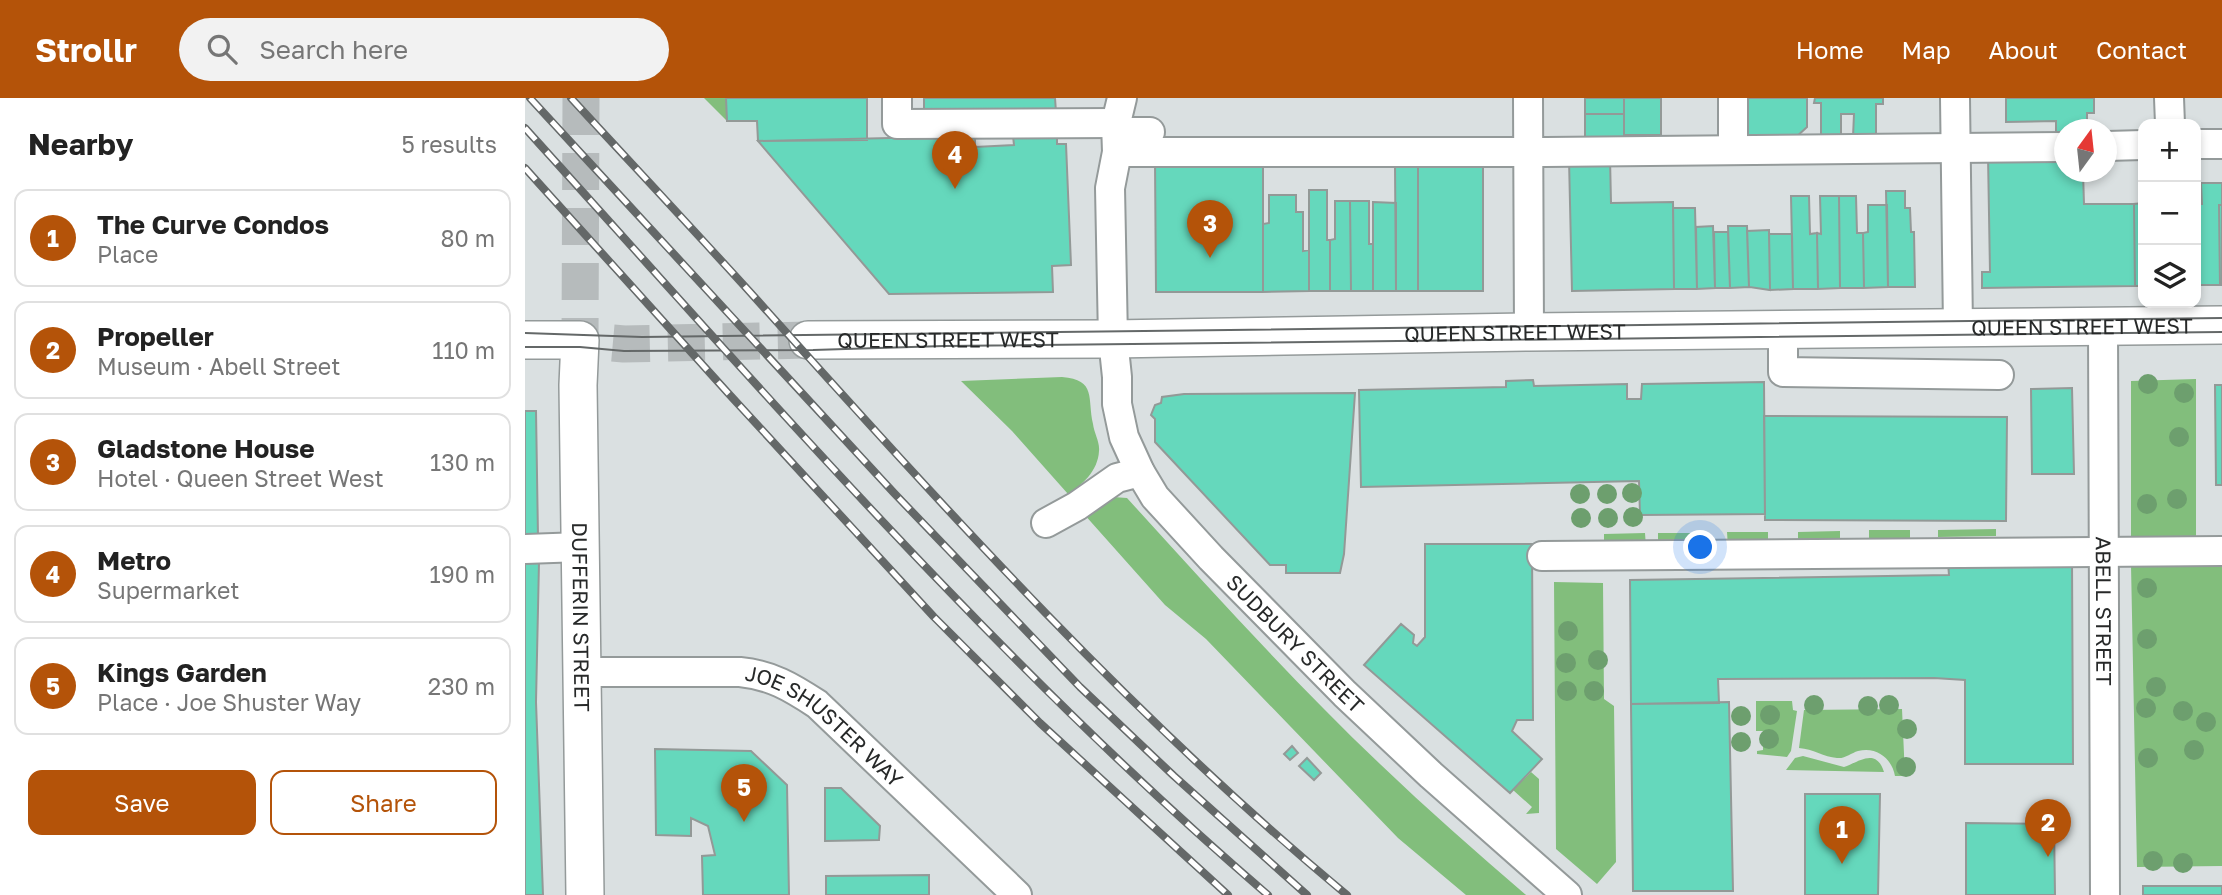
<!DOCTYPE html>
<meta charset="utf-8">
<style>
:root{--surface:#fff;--page:#f2f2f2;--text:#222;--muted:#767676;--line:#e0e0e0;--accent:#b45309}
body{margin:0;font-family:"Golos Text",sans-serif;background:var(--page);color:var(--text)}
.controls{position:absolute;right:21px;top:21px;display:grid;overflow:hidden;border-radius:14px;box-shadow:0 4px 10px #0003}
.controls button{width:63px;height:63px;display:grid;place-items:center;padding:0;border:0;border-bottom:2px solid var(--line);background:var(--surface);color:var(--text);font:35px sans-serif}
.compass{position:absolute;left:1529px;top:21px;width:63px;height:63px;border-radius:50%;background:var(--surface);box-shadow:0 4px 10px #0003;rotate:15deg}
.you{position:absolute;left:1176px;top:450px;width:24px;height:24px;margin:-18px;border:5px solid #fff;border-radius:50%;background:#1a73e8;box-shadow:0 0 0 10px #1a73e833}
.badge{display:grid;place-items:center;width:46px;height:46px;border-radius:50%;background:var(--accent);color:#fff;font-size:23px;font-weight:700}
.pin{position:absolute;translate:-50% -58px;filter:drop-shadow(0 2px 4px #0008)}
.pin::after{content:'';position:absolute;top:37px;width:24px;height:21px;background:inherit;clip-path:polygon(0 0,100% 0,50% 100%)}
.list{margin:0;padding:0;list-style:none}
h2{display:flex;justify-content:space-between;align-items:center;height:91px;margin:0;padding:0 28px;font-size:30px}
h2 small{font-size:23px;font-weight:400;color:var(--muted)}
.list li{display:grid;grid-template-columns:46px 1fr auto;gap:21px;align-items:center;box-sizing:border-box;height:98px;margin:0 14px 14px;padding:0 14px;border:2px solid var(--line);border-radius:14px}
.list b{display:block;font-size:26px;white-space:nowrap}
.list p{margin:0;font-size:23px;white-space:nowrap;color:var(--muted)}
.list em{font-size:23px;font-style:normal;color:var(--muted)}
.actions{display:flex;gap:14px;padding:21px 28px}
.actions a{flex:1;padding:16px 0;border:2px solid var(--accent);border-radius:14px;text-align:center;font-size:24px;color:var(--accent)}
.actions .main{background:var(--accent);color:#fff}
.icon{flex:none;width:38px;height:38px;fill:none;stroke:currentColor;stroke-width:2;stroke-linecap:round;stroke-linejoin:round}
.map{position:relative;flex:none;width:1697px;height:797px;overflow:hidden}
header{display:flex;align-items:center;gap:42px;box-sizing:border-box;height:98px;padding:0 35px;background:var(--accent);color:#fff}
header strong{font-size:33px}
nav{display:flex;gap:38px;margin-inline-start:auto;font-size:24px}
.search{width:490px;height:63px;background:var(--page);display:flex;align-items:center;gap:18px;box-sizing:border-box;padding:0 24px;border-radius:38px;color:var(--muted);font-size:26px}
main{display:flex}
aside{flex:1;background:var(--surface)}
.map>svg:first-child{display:block}
.green{fill:#82be7c}
.building{fill:#65d8bc;stroke:#939997;stroke-width:2}
.lines{fill:none;stroke-linecap:round;stroke-linejoin:round}
.major-tunnel{stroke:#b6bbbc;stroke-width:37;stroke-dasharray:37 18;stroke-linecap:butt}
.minor-casing{stroke:#949a9a;stroke-width:32}
.major-casing{stroke:#949a9a;stroke-width:40}
.minor{stroke:#fff;stroke-width:28}
.major{stroke:#fff;stroke-width:37}
.tram{stroke:#646868;stroke-width:2}
.rail-casing{stroke:#646868;stroke-width:8}
.rail{stroke:#fff;stroke-width:5;stroke-dasharray:16;stroke-linecap:butt}
.tree{fill:#6d9f6e}
.labels{text-anchor:middle;dominant-baseline:central;stroke-width:5;stroke-linejoin:round;paint-order:stroke}
.street-label{font-size:21px;fill:#272929;stroke:#fff}
</style>
<header>
<strong>Strollr</strong>
<div class="search"><svg class="icon" aria-label="search" viewBox="0 0 24 24"><circle cx="10" cy="10" r="6"/><path d="M15 15l6 6"/></svg>Search here</div>
<nav><a>Home</a><a>Map</a><a>About</a><a>Contact</a></nav>
</header>
<main>
<aside>
<h2>Nearby<small>5 results</small></h2>
<ul class="list">
<li><span class="badge">1</span><div><b>The Curve Condos</b><p>Place</p></div><em>80 m</em></li>
<li><span class="badge">2</span><div><b>Propeller</b><p>Museum · Abell Street</p></div><em>110 m</em></li>
<li><span class="badge">3</span><div><b>Gladstone House</b><p>Hotel · Queen Street West</p></div><em>130 m</em></li>
<li><span class="badge">4</span><div><b>Metro</b><p>Supermarket</p></div><em>190 m</em></li>
<li><span class="badge">5</span><div><b>Kings Garden</b><p>Place · Joe Shuster Way</p></div><em>230 m</em></li>
</ul>
<div class="actions"><a class="main">Save</a><a>Share</a></div>
</aside>
<div class="map">
<svg width="1697" height="797" viewBox="0 0 1697 797">
<rect width="100%" height="100%" fill="#dae0e1"/>
<path class="green" d="M179 0H201L202 23Z
M537 279C572 282 562 300 568 326 569 335 575 344 574 353 573 373 557 387 543 396L487 333 436 283Z
M1671 281V466H1697V768L1612 769 1606 467V283Z
M588 399 602 400C684 490 766 581 855 666 902 711 951 754 1001 797H941L873 740 681 541 640 507 558 415Z
M1471 431V438L1413 439V432Z
M1344 432H1385V446L1344 447Z
M1315 433V447L1273 448V434Z
M1202 434H1243V448L1203 449Z
M1120 435 1121 449 1079 450V436Z
M1133 435H1174V449L1133 450Z
M1029 484 1078 485 1079 601 1089 608 1091 764 1072 786 1031 751Z
M1231 603H1267L1268 612 1272 613 1266 653 1262 659 1232 656V653L1238 652V633H1231Z
M1377 611 1380 678H1370C1367 661 1352 648 1333 653 1326 655 1320 661 1312 660 1299 659 1288 651 1274 650L1279 612Z
M1278 658 1319 669C1334 664 1351 649 1359 674L1261 672 1270 660Z
M1006 674 1014 681V715L1001 716 1007 709 988 692Z"/>
<path class="building" d="M201 0H342V42L233 43 232 23H202Z
M399 0H530L531 14 399 15Z
M1060 0H1099V16H1060Z
M1099 0H1136V37H1099Z
M1218 0H1282V29L1269 41 1218 39Z
M1290 0H1358V6H1351V40L1328 39 1329 16H1316V40H1296V5H1289Z
M1481 0H1569V15H1562V32H1540V35H1531V23L1481 24Z
M1060 16H1099V44L1060 43Z
M532 36V46H541L546 167 527 168 528 194 364 196 233 43 450 38V49L489 47 488 38Z
M1540 56V74H1558L1559 106H1609L1610 188 1457 190V174H1465L1463 57Z
M1085 60 1086 105 1148 104 1149 191 1047 193 1044 61Z
M893 61H958V193H893Z
M630 63H738V194H631Z
M870 67H893V193H871Z
M1676 85H1697V107H1694L1695 187H1671V106H1677Z
M784 92H802V142H805V193H784Z
M1361 93H1380V110H1385L1386 134H1389L1390 189H1363Z
M744 97H771V114H778V153L784 152V193L738 194V126L744 125Z
M1266 98H1284L1285 136 1292 135 1293 191H1268Z
M1295 98H1314L1315 190 1293 191 1292 135 1296 136Z
M1314 98H1331L1332 135H1338L1339 190H1315Z
M810 103H825L826 193H805V142L810 141Z
M825 103H844V146H848V193H826Z
M848 104 871 105V193H848Z
M1618 105V188H1610L1609 106Z
M1343 107H1362L1363 189 1339 190 1338 135 1343 134Z
M1694 107H1697V187H1695Z
M1148 110H1170L1172 191H1149Z
M1188 128 1190 190 1172 191 1171 129Z
M1203 128H1222L1224 189 1205 190Z
M1244 132 1245 192 1224 189 1222 133Z
M1189 134H1203L1205 190H1190Z
M1244 136H1267L1268 191 1245 192Z
M1008 282 1009 288 1102 286V301H1116L1117 286 1239 284 1240 416 1115 417 1114 383 836 389 834 292 981 289V283Z
M1690 287H1697V387H1691Z
M1547 290 1549 376H1507L1506 291Z
M830 295 819 456 815 475H761V467H745L630 344V321L626 317 630 307 636 305 637 299 659 296Z
M0 313H11L13 439H0Z
M1239 318 1482 319 1481 423 1240 422Z
M900 446H1007L1008 622H992L987 633 1017 661 985 695 839 567 876 526 889 537 888 545 892 548 900 539Z
M1547 462 1548 666H1440V582L1409 580 1193 581 1194 605 1106 606 1105 482 1424 477 1423 465Z
M0 464H14L11 604 18 797H0Z
M1204 604 1208 793H1108L1106 606Z
M767 648 773 655 765 662 759 656Z
M130 651 226 653 262 687 264 797H178L177 758 190 757 183 728 166 720V738L131 737Z
M782 660 796 675 789 682 774 668Z
M300 690H316L355 728 354 742 300 743Z
M1280 696H1355L1353 797H1280Z
M1441 725 1529 726 1530 797H1441Z
M404 777V797H301V778Z
M1618 788H1697V797H1618Z"/>
<g class="lines">
<path class="major-tunnel" d="M56 0 55 242 99 246 283 242"/>
<g class="minor-casing">
<g id="minor">
<path d="M372 0V26L591 25"/>
<path id="s1" d="M597 0 591 25 592 54 585 90 588 241 592 279V306L599 339 615 374 630 399 686 460 820 596 906 677 1042 797"/>
<path d="M1003 0 1004 234"/>
<path d="M1208 0V52"/>
<path d="M1430 0 1433 230"/>
<path d="M1644 0 1645 26"/>
<path d="M592 34H625"/>
<path d="M1671 46H1697"/>
<path d="M1582 48 1618 47"/>
<path d="M592 54H1021L1540 49"/>
<path id="s2" d="M1578 228 1580 797"/>
<path d="M1258 231V274L1474 277"/>
<path d="M521 425 552 408 592 380 615 374"/>
<path d="M0 451 56 449"/>
<path d="M1017 458 1697 453"/>
<path id="s3" d="M58 574H215C246 577 266 589 292 606L492 797"/>
</g>
</g>
<g class="major-casing">
<g id="major">
<path id="s4" d="M0 242H55L53 287 60 797"/>
<path id="s5" d="M283 242 588 241 1004 234 1697 227"/>
</g>
</g>
<use href="#minor" class="minor"/>
<use href="#major" class="major"/>
<path class="tram" d="M0 235 117 239 1697 220
M0 249H55L99 253 288 252 419 248 1697 234"/>
<g class="rail-casing">
<path id="rail" d="M5 0 369 395 555 589 649 678 782 797
M46 0C105 64 165 128 224 193 414 404 603 616 822 797
M0 30C239 294 472 565 743 797
M0 70 203 295 409 519 515 625 703 797"/>
</g>
<use href="#rail" class="rail"/>
</g>
<g class="tree">
<circle cx="1623" cy="286" r="10"/>
<circle cx="1659" cy="295" r="10"/>
<circle cx="1654" cy="339" r="10"/>
<circle cx="1107" cy="395" r="10"/>
<circle cx="1055" cy="396" r="10"/>
<circle cx="1082" cy="396" r="10"/>
<circle cx="1652" cy="401" r="10"/>
<circle cx="1622" cy="406" r="10"/>
<circle cx="1108" cy="419" r="10"/>
<circle cx="1056" cy="420" r="10"/>
<circle cx="1083" cy="420" r="10"/>
<circle cx="1622" cy="490" r="10"/>
<circle cx="1043" cy="533" r="10"/>
<circle cx="1622" cy="541" r="10"/>
<circle cx="1073" cy="562" r="10"/>
<circle cx="1041" cy="565" r="10"/>
<circle cx="1631" cy="589" r="10"/>
<circle cx="1042" cy="593" r="10"/>
<circle cx="1069" cy="593" r="10"/>
<circle cx="1289" cy="607" r="10"/>
<circle cx="1364" cy="607" r="10"/>
<circle cx="1343" cy="608" r="10"/>
<circle cx="1621" cy="610" r="10"/>
<circle cx="1658" cy="613" r="10"/>
<circle cx="1245" cy="617" r="10"/>
<circle cx="1216" cy="618" r="10"/>
<circle cx="1681" cy="624" r="10"/>
<circle cx="1382" cy="631" r="10"/>
<circle cx="1244" cy="641" r="10"/>
<circle cx="1216" cy="644" r="10"/>
<circle cx="1669" cy="652" r="10"/>
<circle cx="1623" cy="660" r="10"/>
<circle cx="1381" cy="669" r="10"/>
<circle cx="1628" cy="763" r="10"/>
<circle cx="1658" cy="765" r="10"/>
</g>
<g class="labels">
<g class="street-label">
<text stroke="none"><textPath href="#s5" startOffset="1274">QUEEN STREET WEST</textPath></text>
<text stroke="none"><textPath href="#s5" startOffset="707">QUEEN STREET WEST</textPath></text>
<text stroke="none"><textPath href="#s5" startOffset="140">QUEEN STREET WEST</textPath></text>
<text stroke="none"><textPath href="#s2" startOffset="285">ABELL STREET</textPath></text>
<text stroke="none"><textPath href="#s4" startOffset="332">DUFFERIN STREET</textPath></text>
<text stroke="none"><textPath href="#s1" startOffset="612">SUDBURY STREET</textPath></text>
<text stroke="none"><textPath href="#s3" startOffset="259">JOE SHUSTER WAY</textPath></text>
</g>
</g>
</svg>
<div class="controls">
<button>+</button>
<button>−</button>
<button><svg class="icon" aria-label="layers" viewBox="0 0 24 24"><path d="M12 4l9 5-9 5-9-5zM3 14l9 5 9-5"/></svg></button>
</div>
<svg class="compass" viewBox="-18 -18 36 36"><path d="M0-13l5 13h-10z" fill="#e53935"/><path d="M0 13l5-13h-10z" fill="#767676"/></svg>
<div class="you"></div>
<div class="pin badge" style="left:1317px;top:766px">1</div>
<div class="pin badge" style="left:1523px;top:759px">2</div>
<div class="pin badge" style="left:685px;top:160px">3</div>
<div class="pin badge" style="left:430px;top:91px">4</div>
<div class="pin badge" style="left:219px;top:724px">5</div>
</div>
</main>
